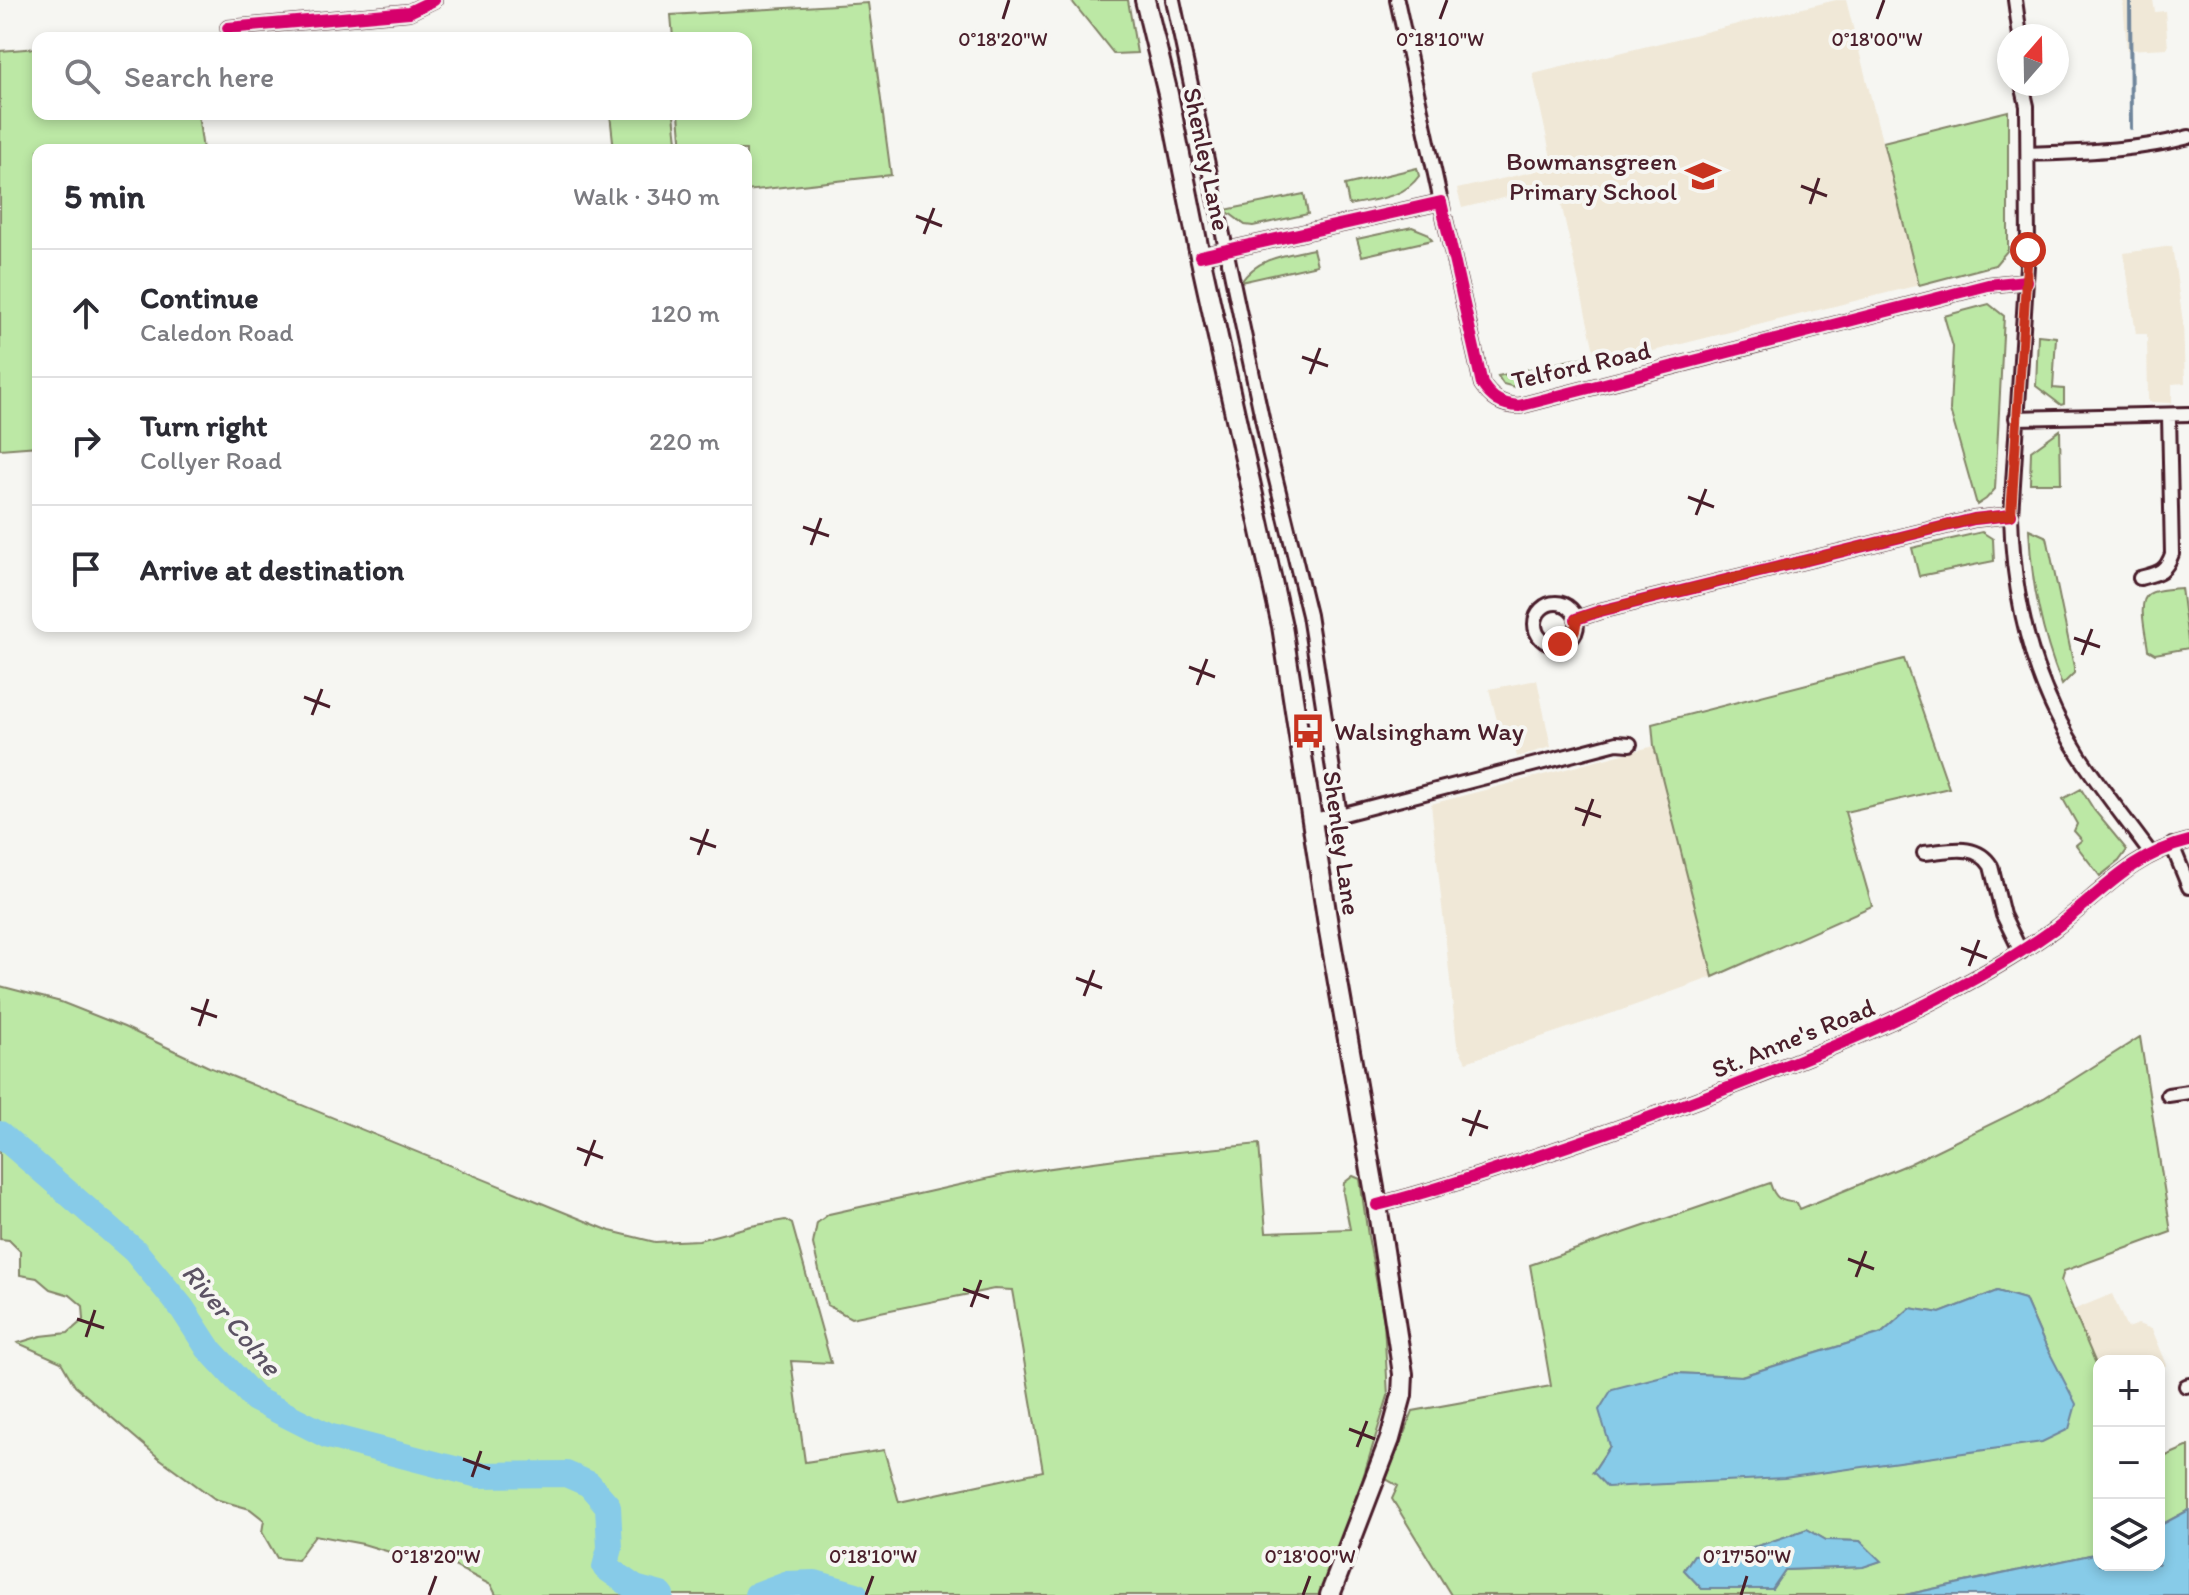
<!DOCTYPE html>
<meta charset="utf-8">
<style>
:root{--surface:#fff;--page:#f2f2f3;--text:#2b2b33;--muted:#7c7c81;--line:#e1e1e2}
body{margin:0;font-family:Itim,sans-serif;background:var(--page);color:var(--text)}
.controls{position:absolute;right:24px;bottom:24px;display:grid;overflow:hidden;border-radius:16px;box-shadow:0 4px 12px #0003}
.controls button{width:72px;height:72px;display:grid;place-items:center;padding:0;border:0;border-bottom:2px solid var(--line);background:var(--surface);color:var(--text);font:40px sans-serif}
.compass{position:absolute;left:1997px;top:24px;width:72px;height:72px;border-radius:50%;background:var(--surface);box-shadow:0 4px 12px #0003;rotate:20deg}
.stop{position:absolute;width:24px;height:24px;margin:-18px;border:6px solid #c8321e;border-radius:50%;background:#fff}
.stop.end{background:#c8321e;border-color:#fff;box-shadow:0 2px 8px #0008}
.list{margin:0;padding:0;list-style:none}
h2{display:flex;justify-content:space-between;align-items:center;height:104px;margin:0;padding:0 32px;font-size:34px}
h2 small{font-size:26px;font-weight:400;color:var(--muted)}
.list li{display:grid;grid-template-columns:52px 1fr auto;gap:24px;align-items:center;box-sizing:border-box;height:128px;padding:0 32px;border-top:2px solid var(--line)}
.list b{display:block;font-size:30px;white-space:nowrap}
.list p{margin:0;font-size:26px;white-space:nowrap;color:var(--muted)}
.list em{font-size:26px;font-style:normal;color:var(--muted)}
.icon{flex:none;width:44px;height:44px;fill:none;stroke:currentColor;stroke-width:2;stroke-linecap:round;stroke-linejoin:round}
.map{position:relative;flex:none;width:2189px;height:1595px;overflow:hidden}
.search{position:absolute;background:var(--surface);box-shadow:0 4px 12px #0003;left:32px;top:32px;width:720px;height:88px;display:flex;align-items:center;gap:20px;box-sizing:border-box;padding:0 28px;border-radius:16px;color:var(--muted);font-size:30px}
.panel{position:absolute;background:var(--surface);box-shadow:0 4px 12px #0003;left:32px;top:144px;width:720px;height:488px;border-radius:16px}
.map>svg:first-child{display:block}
.built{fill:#f0e8d7}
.green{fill:#bce8a5;stroke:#838468;stroke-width:2;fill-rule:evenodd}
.water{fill:#87cbe8;stroke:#6f869c;stroke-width:2}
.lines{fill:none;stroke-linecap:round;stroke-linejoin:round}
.stream{stroke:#6f869c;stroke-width:4}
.river{stroke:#87cbe8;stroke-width:26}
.minor-casing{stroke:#4a1f2b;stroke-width:18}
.secondary-casing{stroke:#4a1f2b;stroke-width:24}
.minor{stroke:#f6f6f2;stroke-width:12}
.secondary{stroke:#f6f6f2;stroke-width:18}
.cycleway-casing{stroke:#f6f6f2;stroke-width:17}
.cycleway{stroke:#d6006c;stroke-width:12}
.route{stroke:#c8321e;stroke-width:10}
.ticks{fill:none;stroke:#4a1f2b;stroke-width:3}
.labels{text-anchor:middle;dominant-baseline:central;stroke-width:8;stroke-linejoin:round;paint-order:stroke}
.street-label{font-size:26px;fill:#4a1f2b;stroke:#f6f6f2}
.poi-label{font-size:26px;fill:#4a1f2b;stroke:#f6f6f2;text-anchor:end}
.water-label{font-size:28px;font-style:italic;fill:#5c5364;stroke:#f6f6f2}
.ticks-label{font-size:20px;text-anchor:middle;fill:#4a1f2b;stroke:#f6f6f2;stroke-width:8;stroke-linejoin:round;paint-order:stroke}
</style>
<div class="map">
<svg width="2189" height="1595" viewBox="0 0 2189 1595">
<rect width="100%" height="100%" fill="#f6f6f2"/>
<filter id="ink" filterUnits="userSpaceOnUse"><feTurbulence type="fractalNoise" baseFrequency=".0125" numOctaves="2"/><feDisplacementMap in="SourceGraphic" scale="16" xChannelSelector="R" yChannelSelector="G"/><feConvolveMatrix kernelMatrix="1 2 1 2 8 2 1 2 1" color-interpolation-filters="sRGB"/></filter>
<g filter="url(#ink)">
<path class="built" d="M1836 0H1846L1919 285 1597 365 1557 185 1462 208 1457 189 1553 167 1533 74Z
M2123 0H2153L2155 12 2165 11 2168 48 2127 50Z
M2172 246 2183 322 2185 383 2172 384V403L2148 402 2147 334H2136L2124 253Z
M1537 680 1551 747 1517 757 1511 729 1500 732 1489 689Z
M1654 746 1713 977 1619 1011 1466 1062 1457 1045 1431 804Z
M2112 1294 2127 1328 2138 1324 2152 1329 2167 1365 2159 1369V1361H2099V1371L2073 1310Z"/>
<path class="green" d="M1071 0H1128L1137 53 1114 54Z
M868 3 891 175 746 191V150H682L679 114H746V38H673L671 15Z
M38 48V114H198L203 150H38V446L0 449V51Z
M2008 111V250L1995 265 1919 285 1883 142Z
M610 114H674L678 150H614Z
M1417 168 1419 176C1403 199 1375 199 1349 205L1345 185Z
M1304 194 1308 214 1253 226 1245 225 1225 210Z
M1412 227 1427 233 1432 240 1362 256 1357 239Z
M1313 249 1317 265 1241 282C1258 257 1286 255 1313 249Z
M1989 304 2004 316 1995 489 1986 499 1977 505 1950 410 1953 347 1944 316Z
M2038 335 2056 337 2053 388 2064 389V404L2061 405 2036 386Z
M1585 357 1589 370 1518 388 1503 384 1498 376Z
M2060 430 2061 483H2030L2031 451Z
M2029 529 2047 537 2074 667V673L2062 685C2042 635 2031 583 2029 529Z
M1982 532 1993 539 1994 561 1919 576 1912 548Z
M2181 588 2189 648 2155 654 2148 650C2147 638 2136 601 2149 594 2156 589 2172 589 2181 588Z
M1904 659 1949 788 1845 812 1872 906 1713 977 1654 746 1652 724Z
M2081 789 2094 810 2127 850 2119 861 2100 876 2076 845 2082 840 2074 831 2077 824 2063 799Z
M0 986 61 1002 124 1027 209 1067 610 1231 655 1242 699 1240 751 1226 785 1220 792 1224 831 1363 791 1361 805 1462 884 1450 899 1502 1043 1471 1012 1290 994 1289 851 1318 827 1305 813 1244 817 1223 829 1214 1008 1174 1137 1156 1259 1144 1266 1232 1350 1229 1343 1193 1344 1183 1353 1176 1360 1179 1368 1236 1384 1322 1388 1396 1362 1481 1320 1595H496L491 1585 439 1558 393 1553 363 1544 315 1535 297 1560 277 1558 262 1532 264 1520 250 1509 215 1499 159 1458 75 1386 61 1362 18 1343 41 1336 68 1333 84 1319 83 1306 70 1295 50 1289 37 1278 20 1275V1251L9 1240 0 1239Z
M2140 1037 2171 1232 2064 1271 2061 1281 2099 1371V1553L1905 1595H1451L1392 1499 1398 1486 1386 1479 1413 1411 1551 1386 1530 1265 1770 1183C1775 1199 1780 1201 1797 1203L1800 1209 1909 1164 2044 1098ZM1997 1291 2025 1299 2042 1338 1593 1472 1610 1446 1674 1373 1741 1376 1882 1333 1910 1308 1940 1313ZM1807 1529 1826 1540 1860 1541 1880 1561 1862 1567 1785 1570 1772 1589H1702L1684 1570 1694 1555 1728 1553 1761 1545Z
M2189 1446V1510L2159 1526V1459Z"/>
<path class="water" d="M1997 1291 2025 1299 2042 1338 2076 1404 2069 1429 2042 1442 1784 1478 1607 1487 1593 1472 1610 1446 1599 1410 1612 1389 1674 1373 1742 1376 1882 1333 1910 1308 1940 1313Z
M2189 1510V1595H1905L2099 1553V1565H2159V1526Z
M1807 1529 1826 1540 1860 1541 1881 1561 1863 1567 1785 1570 1772 1589H1702L1684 1570 1694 1555 1728 1553 1761 1545Z"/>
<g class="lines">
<path class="stream" d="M2130 0 2131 128"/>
<path class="river" d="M0 1134 135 1251 182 1308 208 1348 255 1399 328 1436 478 1475 566 1474 589 1484 608 1506 610 1548 605 1567 635 1588 661 1595
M757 1595 786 1584 815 1583 856 1595"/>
<g class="minor-casing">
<path id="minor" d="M1173 0 1269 451 1309 615 1340 815
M1397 0 1441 202
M2015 0 2020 36
M228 28 409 12 434 0
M2022 84 2027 106 2028 250 2011 515C2013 599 2033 683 2079 755 2101 789 2127 821 2151 854
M2028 154C2083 152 2136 151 2189 137
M1200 256 1441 202 1482 384C1492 399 1501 405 1519 406L1988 285 2026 281
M2016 418 2189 414
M2140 578C2158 573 2165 573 2172 554L2169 415
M1535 624a21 21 0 1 1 42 0a21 21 0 1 1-42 0Z
M1576 619 1600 611 1974 519 2011 515
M1312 820 1340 815 1617 743 1630 744
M2172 845 2189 887
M1924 853C1949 851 1976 842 1991 866L2003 915 2021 952
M2168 1095 2189 1092
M1377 1205C1423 1194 1467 1179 1511 1165 1584 1141 1656 1116 1728 1088 1803 1059 1879 1030 1950 992 1986 973 2021 953 2054 929 2100 895 2130 855 2189 841
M2186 1386 2189 1385"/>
</g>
<g class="secondary-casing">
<path id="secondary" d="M1145 0 1168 94 1200 256 1282 626 1329 931 1377 1205 1403 1374 1402 1395 1390 1439 1330 1595"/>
</g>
<use href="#minor" class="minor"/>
<use href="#secondary" class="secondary"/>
<g class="cycleway-casing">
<path id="cycleway" d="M228 28 409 12 434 0
M1200 256 1441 202 1482 384C1492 399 1501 405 1519 406L1988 285 2026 281
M1576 619 1600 611 1974 519 2011 515
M1377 1205C1423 1194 1467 1179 1511 1165 1584 1141 1656 1116 1728 1088 1803 1059 1879 1030 1950 992 1986 973 2021 953 2054 929 2100 895 2130 855 2189 841"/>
</g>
<use href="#cycleway" class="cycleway"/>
</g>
</g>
<g class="lines" filter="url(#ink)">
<path class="route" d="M1560 644C1572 639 1577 632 1576 619L1600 611 1974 519 2011 515 2028 250"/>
</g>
<path class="ticks" d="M1003 19 1009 0M1440 19 1447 0M1877 19 1884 0M1801 186 1827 196M1810 204 1819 178M916 216 942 226M924 234 934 208M1302 357 1328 366M1310 374 1320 348M1688 497 1714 507M1696 515 1706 489M803 527 829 536M811 545 821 518M2074 638 2100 647M2082 655 2092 629M1189 667 1215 677M1197 685 1207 659M304 697 330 707M312 715 322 689M1575 808 1601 817M1583 826 1593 799M690 838 716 847M698 855 708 829M1961 948 1987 958M1969 966 1979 940M1076 978 1102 988M1084 996 1094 970M191 1008 217 1017M199 1026 208 999M1462 1119 1488 1128M1470 1136 1480 1110M577 1148 603 1158M585 1166 595 1140M1848 1259 1874 1269M1856 1277 1866 1251M963 1289 989 1298M971 1307 981 1280M77 1319 104 1328M86 1337 95 1310M1349 1429 1375 1439M1357 1447 1367 1421M463 1459 490 1469M472 1477 481 1451M429 1595 436 1576M866 1595 873 1576M1303 1595 1310 1576M1741 1595 1747 1576"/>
<defs>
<g id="school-bare" transform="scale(2.76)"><path d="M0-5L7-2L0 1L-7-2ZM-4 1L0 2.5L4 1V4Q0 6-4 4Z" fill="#c8321e" stroke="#f6f6f2" stroke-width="2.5" paint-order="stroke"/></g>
<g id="bus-bare" transform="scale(2.76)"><path d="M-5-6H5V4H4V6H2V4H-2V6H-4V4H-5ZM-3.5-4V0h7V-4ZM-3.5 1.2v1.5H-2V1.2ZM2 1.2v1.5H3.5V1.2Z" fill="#c8321e" stroke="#f6f6f2" stroke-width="2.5" paint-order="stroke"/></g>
</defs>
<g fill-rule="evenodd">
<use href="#school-bare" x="1703" y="176"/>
<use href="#bus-bare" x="1308" y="731"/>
</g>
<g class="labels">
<g class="street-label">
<text transform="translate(1207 159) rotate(78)">Shenley Lane</text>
<text transform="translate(1581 365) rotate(-13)">Telford Road</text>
<text transform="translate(1342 843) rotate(82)">Shenley Lane</text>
<text transform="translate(1793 1038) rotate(-22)">St. Anne's Road</text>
</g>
<g class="poi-label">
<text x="1677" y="161">Bowmansgreen<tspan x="1677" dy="30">Primary School</tspan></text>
<text x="1334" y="731" text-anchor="start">Walsingham Way</text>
</g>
<g class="water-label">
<text transform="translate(232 1319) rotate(50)">River Colne</text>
</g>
</g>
<g class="ticks-label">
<text x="1003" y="46">0°18'20"W</text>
<text x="1440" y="46">0°18'10"W</text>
<text x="1877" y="46">0°18'00"W</text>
<text x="436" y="1563">0°18'20"W</text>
<text x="873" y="1563">0°18'10"W</text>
<text x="1310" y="1563">0°18'00"W</text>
<text x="1747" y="1563">0°17'50"W</text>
</g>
</svg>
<div class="controls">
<button>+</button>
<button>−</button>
<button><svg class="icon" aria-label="layers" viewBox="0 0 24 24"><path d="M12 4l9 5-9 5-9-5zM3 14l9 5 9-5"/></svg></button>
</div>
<svg class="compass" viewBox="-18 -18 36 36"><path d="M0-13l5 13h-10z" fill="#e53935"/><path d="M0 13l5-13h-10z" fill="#7c7c81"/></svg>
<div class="stop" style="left:2028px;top:250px"></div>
<div class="stop end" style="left:1560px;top:644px"></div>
<div class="search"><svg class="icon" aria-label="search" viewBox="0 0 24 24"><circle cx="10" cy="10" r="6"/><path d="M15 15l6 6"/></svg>Search here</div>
<section class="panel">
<h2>5 min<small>Walk · 340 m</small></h2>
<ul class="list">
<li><svg class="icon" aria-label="ahead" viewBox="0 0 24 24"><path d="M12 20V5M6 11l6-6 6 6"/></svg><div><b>Continue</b><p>Caledon Road</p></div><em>120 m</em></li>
<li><svg class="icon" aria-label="right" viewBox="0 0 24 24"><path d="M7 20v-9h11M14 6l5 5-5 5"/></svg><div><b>Turn right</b><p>Collyer Road</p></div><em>220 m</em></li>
<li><svg class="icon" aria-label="arrive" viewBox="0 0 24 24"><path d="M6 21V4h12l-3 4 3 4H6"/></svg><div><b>Arrive at destination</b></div></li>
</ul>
</section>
</div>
